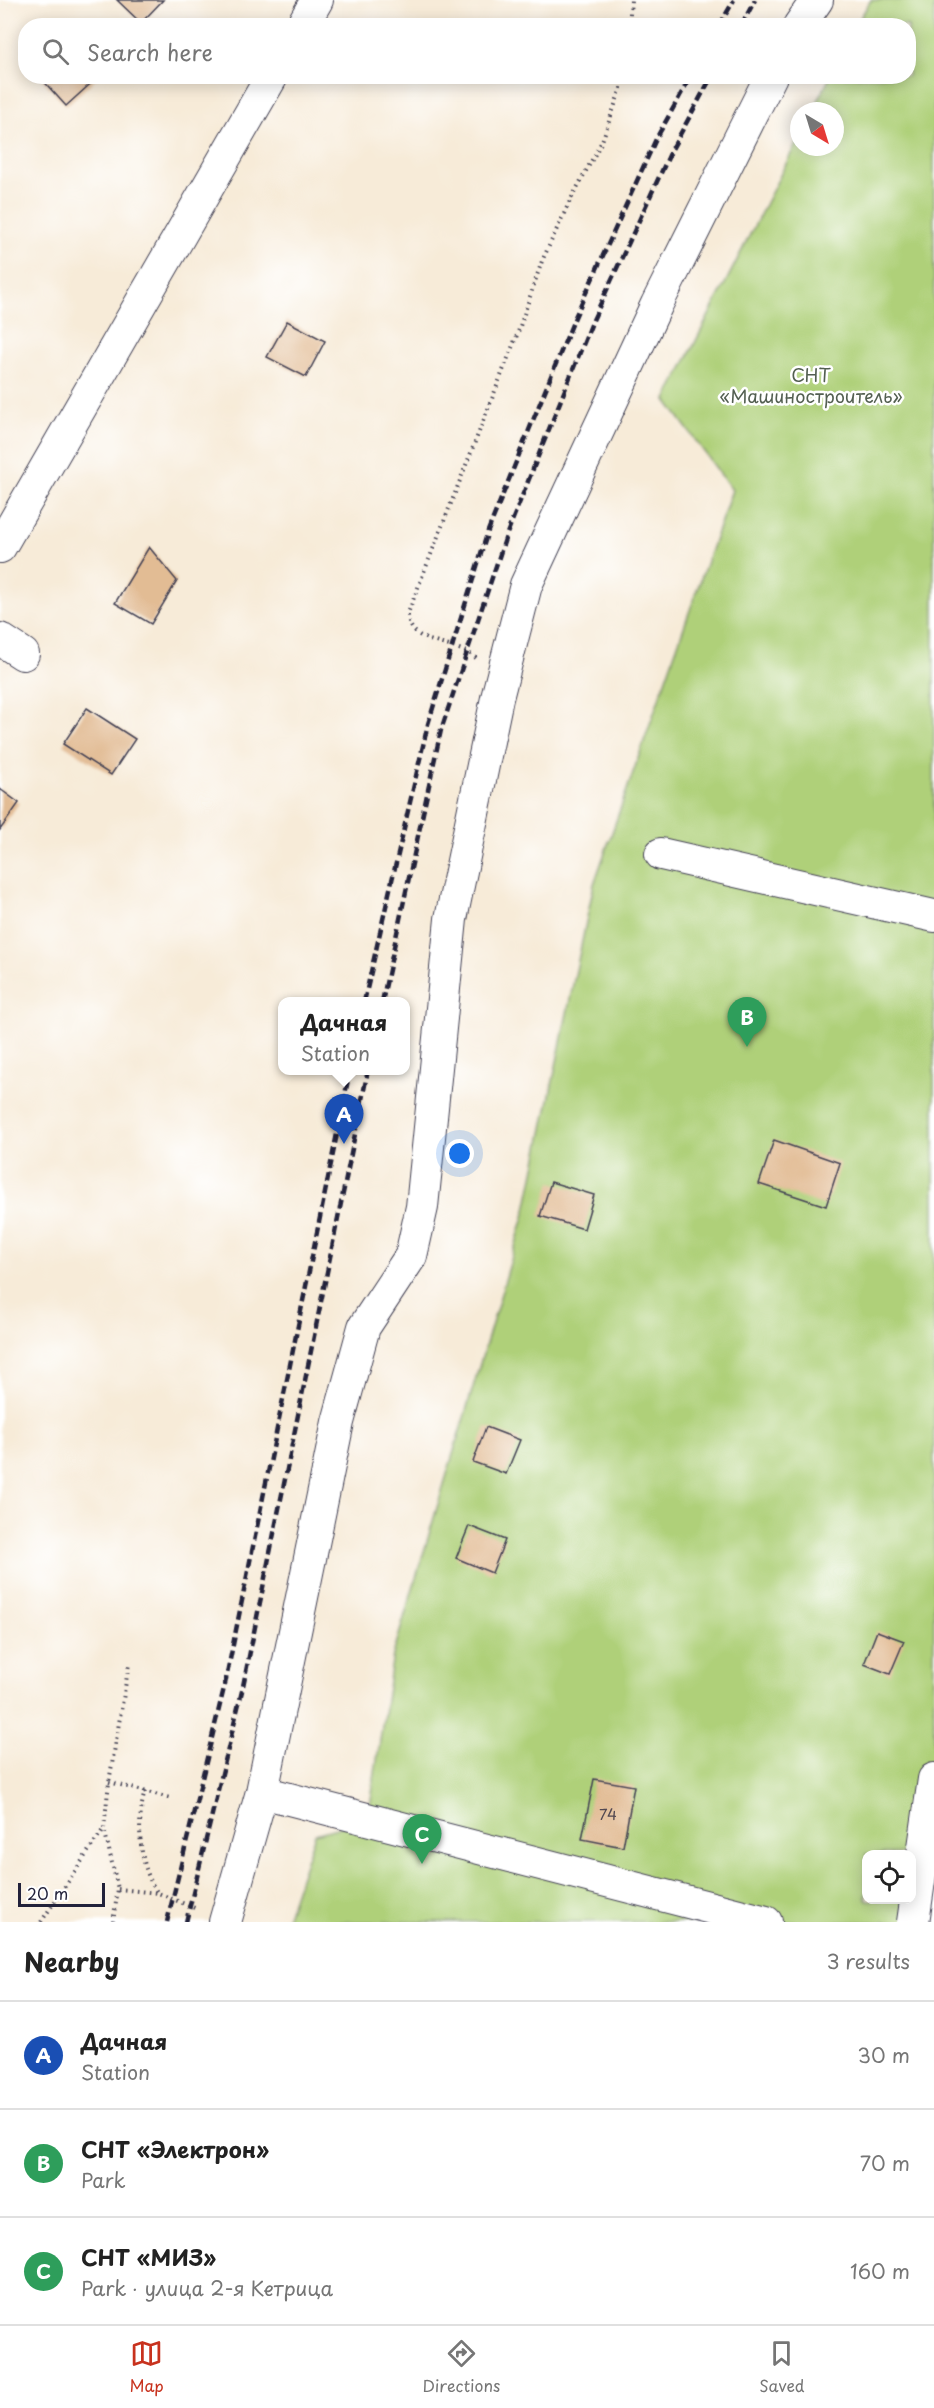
<!DOCTYPE html>
<meta charset="utf-8">
<style>
:root{--surface:#fff;--page:#f2f2f2;--text:#222;--muted:#767676;--line:#e0e0e0;--accent:#c8321e}
body{margin:0;font-family:"Playpen Sans",sans-serif;background:var(--page);color:var(--text)}
.controls{position:absolute;right:18px;bottom:18px;display:grid;overflow:hidden;border-radius:12px;box-shadow:0 3px 15px #0003}
.controls button{width:54px;height:54px;display:grid;place-items:center;padding:0;border:0;border-bottom:2px solid var(--line);background:var(--surface);color:var(--text);font:30px sans-serif}
.compass{position:absolute;left:790px;top:102px;width:54px;height:54px;border-radius:50%;background:var(--surface);box-shadow:0 3px 15px #0003;rotate:142deg}
.scale{position:absolute;left:18px;bottom:15px;width:87px;box-sizing:border-box;padding-left:6px;border:3px solid #22223b;border-top:0;font-size:16px;line-height:21px;white-space:nowrap;color:#22223b;-webkit-text-stroke:4px #fff;paint-order:stroke}
.you{position:absolute;left:460px;top:1154px;width:21px;height:21px;margin:-15px;border:4px solid #fff;border-radius:50%;background:#1a73e8;box-shadow:0 0 0 9px #1a73e833}
.badge{display:grid;place-items:center;width:39px;height:39px;border-radius:50%;background:var(--accent);color:#fff;font-size:20px;font-weight:700}
.pin{position:absolute;translate:-50% -50px;filter:drop-shadow(0 2px 3px #0008)}
.pin::after{content:'';position:absolute;top:32px;width:21px;height:18px;background:inherit;clip-path:polygon(0 0,100% 0,50% 100%)}
.popup{position:absolute;left:278px;top:997px;width:132px;height:78px;box-sizing:border-box;display:grid;place-content:center;border-radius:12px;background:var(--surface);filter:drop-shadow(0 2px 4px #0005);font-size:20px;white-space:nowrap;color:var(--muted)}
.popup b{font-size:22px;color:var(--text)}
.popup::after{content:'';position:absolute;left:50%;top:100%;margin-left:-12px;border:12px solid transparent;border-top-color:var(--surface)}
.list{margin:0;padding:0;list-style:none}
h2{display:flex;justify-content:space-between;align-items:center;height:78px;margin:0;padding:0 24px;font-size:26px}
h2 small{font-size:20px;font-weight:400;color:var(--muted)}
.list li{display:grid;grid-template-columns:39px 1fr auto;gap:18px;align-items:center;box-sizing:border-box;height:108px;padding:0 24px;border-top:2px solid var(--line)}
.list b{display:block;font-size:22px;white-space:nowrap}
.list p{margin:0;font-size:20px;white-space:nowrap;color:var(--muted)}
.list em{font-size:20px;font-style:normal;color:var(--muted)}
.icon{flex:none;width:33px;height:33px;fill:none;stroke:currentColor;stroke-width:2;stroke-linecap:round;stroke-linejoin:round}
.map{position:relative;flex:none;width:934px;height:1922px;overflow:hidden}
.search{position:absolute;background:var(--surface);box-shadow:0 3px 15px #0003;left:18px;right:18px;top:18px;height:66px;display:flex;align-items:center;gap:15px;box-sizing:border-box;padding:0 21px;border-radius:24px;color:var(--muted);font-size:22px}
.sheet{height:402px;background:var(--surface)}
nav{display:flex;justify-content:space-around;align-items:center;box-sizing:border-box;height:84px;border-top:2px solid var(--line);background:var(--surface);font-size:16px;color:var(--muted)}
nav a{display:grid;justify-items:center;gap:3px}
nav .on{color:var(--accent)}
.map>svg:first-child{display:block}
.green{fill:#afd079;stroke:#68795a;stroke-width:1.5;fill-rule:evenodd}
.building{fill:#e2bc94}
.lines{fill:none;stroke-linecap:round;stroke-linejoin:round}
.minor-casing{stroke:#424053;stroke-width:34}
.path{stroke:#424053;stroke-width:4;stroke-dasharray:1.5 4.5;stroke-linecap:butt}
.minor{stroke:#fff;stroke-width:32}
.rail{stroke:#22223b;stroke-width:4.5;stroke-dasharray:9 4.5;stroke-linecap:butt}
.labels{text-anchor:middle;dominant-baseline:central;stroke-width:5;stroke-linejoin:round;paint-order:stroke}
.number-label{font-size:15px;fill:#524851}
.park-label{font-size:18px;fill:#535f51;stroke:#fff}
</style>
<div class="map">
<svg width="934" height="1922" viewBox="0 0 934 1922">
<rect width="100%" height="100%" fill="#fff"/>
<filter id="ink" filterUnits="userSpaceOnUse"><feTurbulence type="fractalNoise" baseFrequency=".0167" numOctaves="2"/><feDisplacementMap in="SourceGraphic" scale="12" xChannelSelector="R" yChannelSelector="G"/><feConvolveMatrix kernelMatrix="1 2 1 2 8 2 1 2 1" color-interpolation-filters="sRGB"/></filter>
<filter id="wash" filterUnits="userSpaceOnUse"><feTurbulence type="fractalNoise" baseFrequency=".008" numOctaves="4" result="noise"/><feDisplacementMap in="SourceGraphic" scale="24" xChannelSelector="R" yChannelSelector="G"/><feGaussianBlur stdDeviation="1.35" result="paint"/><feColorMatrix in="noise" values="0 0 0 0 0 0 0 0 0 0 0 0 0 0 0 0 0 1.4 0 .05"/><feComposite in="paint" operator="in"/></filter>
<g filter="url(#wash)">
<rect width="100%" height="100%" fill="#f7ebd8"/>
<path class="green" d="M871 0H934V1922H285L315 1834 368 1819 393 1655 526 1210 594 884 732 490 666 400 799 138V147H835V111H813L830 77 908 76V26L856 25ZM866 1854H912V1900H866Z"/>
<g id="blocks">
<path class="building" d="M117 0H163L141 23Z
M39 76H99L66 106Z
M287 321 325 341 306 377 267 357Z
M149 547 177 581 151 624 115 603Z
M87 708 135 739 111 775 63 744Z
M0 789 19 803 0 830Z
M774 1140 840 1163 826 1206 759 1184Z
M551 1182 594 1195 584 1229 540 1216Z
M486 1427 520 1440 506 1474 473 1462Z
M469 1526 505 1540 492 1573 456 1558Z
M877 1631 904 1641 890 1674 864 1664Z
M594 1779 634 1786 623 1847 582 1839Z"/>
</g>
</g>
<g filter="url(#ink)">
<use href="#blocks" fill-opacity="0" stroke="#424053" stroke-width="1.5"/>
<g class="lines">
<g class="minor-casing">
<path id="minor" d="M302 26 317 0
M799 26 817 0
M0 547 272 76
M0 639 23 654
M661 854 934 916
M262 1792 766 1922
M225 1922 262 1792 338 1422 364 1327 411 1256 422 1207 451 919 497 698 526 585 657 304 771 76
M913 1922 934 1779"/>
</g>
<path class="path" d="M629 26 631 0
M476 658C455 640 407 647 408 613L517 335 542 261 569 203 602 141 621 88 622 76
M109 1782 170 1798
M145 1791C136 1822 139 1866 157 1892
M118 1889 158 1893 197 1909
M41 1922 104 1828
M113 1922 118 1889 104 1828 109 1782 129 1664"/>
<use href="#minor" class="minor"/>
<path class="rail" d="M719 26 734 0
M741 26 755 0
M364 1002 428 724 488 531 575 317 656 139 691 76
M382 1002 441 730 506 536 593 320 672 149 712 76
M167 1922 225 1684 350 1070
M186 1922 242 1691 368 1070"/>
</g>
</g>
<g class="labels">
<g class="number-label">
<text x="608" y="1813">74</text>
</g>
<g class="park-label">
<text x="811" y="374">СНТ<tspan x="811" dy="21">«Машиностроитель»</tspan></text>
</g>
</g>
</svg>
<div class="controls">
<button><svg class="icon" aria-label="locate" viewBox="0 0 24 24"><circle cx="12" cy="12" r="6"/><path d="M12 2v4M12 18v4M2 12h4M18 12h4"/></svg></button>
</div>
<svg class="compass" viewBox="-18 -18 36 36"><path d="M0-13l5 13h-10z" fill="#e53935"/><path d="M0 13l5-13h-10z" fill="#767676"/></svg>
<div class="scale">20 m</div>
<div class="you"></div>
<div class="pin badge" style="left:344px;top:1144px;background:#1a4fb4">A</div>
<div class="popup"><b>Дачная</b>Station</div>
<div class="pin badge" style="left:747px;top:1047px;background:#2e9e5b">B</div>
<div class="pin badge" style="left:422px;top:1864px;background:#2e9e5b">C</div>
<div class="search"><svg class="icon" aria-label="search" viewBox="0 0 24 24"><circle cx="10" cy="10" r="6"/><path d="M15 15l6 6"/></svg>Search here</div>
</div>
<section class="sheet">
<h2>Nearby<small>3 results</small></h2>
<ul class="list">
<li><span class="badge" style="background:#1a4fb4">A</span><div><b>Дачная</b><p>Station</p></div><em>30 m</em></li>
<li><span class="badge" style="background:#2e9e5b">B</span><div><b>СНТ «Электрон»</b><p>Park</p></div><em>70 m</em></li>
<li><span class="badge" style="background:#2e9e5b">C</span><div><b>СНТ «МИЗ»</b><p>Park · улица 2-я Кетрица</p></div><em>160 m</em></li>
</ul>
</section>
<nav>
<a class="on"><svg class="icon" aria-label="map" viewBox="0 0 24 24"><path d="M3 6l6-2 6 2 6-2v14l-6 2-6-2-6 2zM9 4v14M15 6v14"/></svg>Map</a>
<a><svg class="icon" aria-label="directions" viewBox="0 0 24 24"><path d="M12 3l9 9-9 9-9-9zM9 14v-3h6M13 9l2 2-2 2"/></svg>Directions</a>
<a><svg class="icon" aria-label="saved" viewBox="0 0 24 24"><path d="M7 4h10v16l-5-4-5 4z"/></svg>Saved</a>
</nav>
